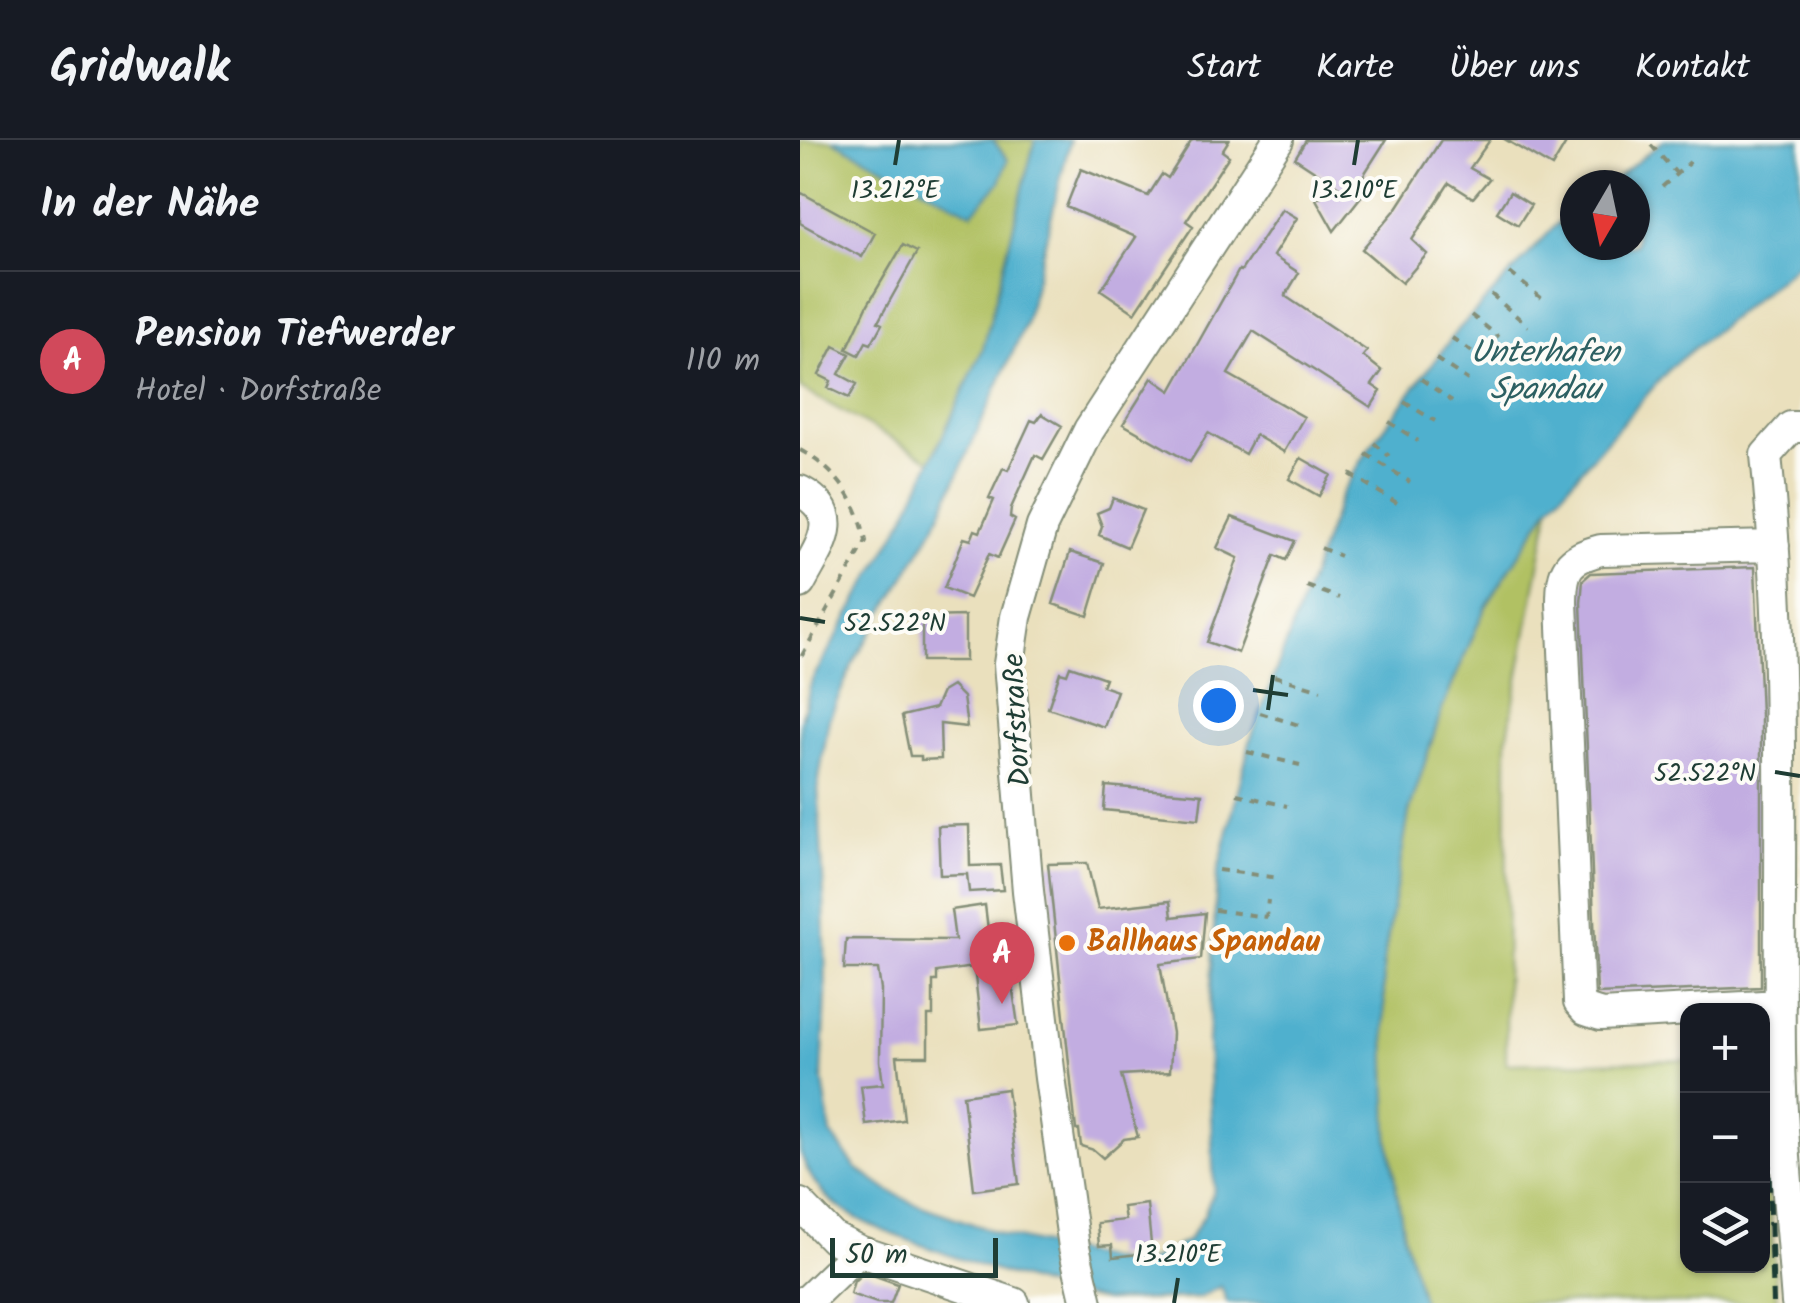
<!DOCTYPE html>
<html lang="de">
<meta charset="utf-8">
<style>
:root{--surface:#171b24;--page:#20242c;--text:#f1f3f6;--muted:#9ea1a6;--line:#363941;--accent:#d1495b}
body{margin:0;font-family:Kalam,sans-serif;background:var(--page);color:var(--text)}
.controls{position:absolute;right:30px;bottom:30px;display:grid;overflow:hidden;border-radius:20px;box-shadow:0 2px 8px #0004}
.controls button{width:90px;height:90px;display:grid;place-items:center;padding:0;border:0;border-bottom:2px solid var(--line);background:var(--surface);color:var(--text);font:50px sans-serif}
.compass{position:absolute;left:760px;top:30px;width:90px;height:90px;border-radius:50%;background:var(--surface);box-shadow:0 2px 8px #0004;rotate:189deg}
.scale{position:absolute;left:30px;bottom:25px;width:168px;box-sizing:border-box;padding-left:10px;border:5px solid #1f3d34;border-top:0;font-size:28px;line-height:35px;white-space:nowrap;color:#1f3d34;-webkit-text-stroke:8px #fdfcf7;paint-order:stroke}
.you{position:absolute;left:418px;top:565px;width:35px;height:35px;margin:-25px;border:8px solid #fff;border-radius:50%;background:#1a73e8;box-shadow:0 0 0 15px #1a73e833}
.badge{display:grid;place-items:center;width:65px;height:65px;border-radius:50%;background:var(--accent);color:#fff;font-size:32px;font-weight:700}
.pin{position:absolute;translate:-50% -82px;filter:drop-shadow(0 2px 5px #0008)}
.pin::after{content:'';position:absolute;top:52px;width:35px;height:30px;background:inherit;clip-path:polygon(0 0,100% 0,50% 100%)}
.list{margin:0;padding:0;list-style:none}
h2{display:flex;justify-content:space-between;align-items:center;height:130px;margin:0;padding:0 40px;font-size:42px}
h2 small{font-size:32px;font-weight:400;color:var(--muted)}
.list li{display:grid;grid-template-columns:65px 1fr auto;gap:30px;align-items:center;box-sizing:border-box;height:180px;padding:0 40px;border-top:2px solid var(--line)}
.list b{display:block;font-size:38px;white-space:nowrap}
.list p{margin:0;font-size:32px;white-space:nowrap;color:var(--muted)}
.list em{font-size:32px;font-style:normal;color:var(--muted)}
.icon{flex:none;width:55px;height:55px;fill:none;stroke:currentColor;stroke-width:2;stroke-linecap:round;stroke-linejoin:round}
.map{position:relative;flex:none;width:1000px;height:1163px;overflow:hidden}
header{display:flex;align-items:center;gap:60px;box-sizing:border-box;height:140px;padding:0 50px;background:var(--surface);border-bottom:2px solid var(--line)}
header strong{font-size:48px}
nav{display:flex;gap:55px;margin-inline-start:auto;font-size:35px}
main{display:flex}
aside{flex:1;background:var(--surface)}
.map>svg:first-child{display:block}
.green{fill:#b1c163;stroke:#687f4c;stroke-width:2.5}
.water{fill:#4fb0ce;stroke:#377681;stroke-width:2.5}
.building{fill:#c2ade1}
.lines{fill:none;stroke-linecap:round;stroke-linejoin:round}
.minor-casing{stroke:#848e78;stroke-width:34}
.path{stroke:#848e78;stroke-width:4;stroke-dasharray:8 8;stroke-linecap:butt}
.minor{stroke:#fff;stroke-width:30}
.rail{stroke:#1f3d34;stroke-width:6;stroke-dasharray:15 8;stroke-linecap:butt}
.ticks{fill:none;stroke:#1f3d34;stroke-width:4}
.food-dot{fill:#e8710a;stroke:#fdfcf7;stroke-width:4}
.labels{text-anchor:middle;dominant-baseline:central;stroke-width:8;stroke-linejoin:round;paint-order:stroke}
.street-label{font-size:30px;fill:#1f3d34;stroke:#fdfcf7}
.food-label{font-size:30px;font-weight:bold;fill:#c56008;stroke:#fdfcf7;text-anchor:start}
.water-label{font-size:32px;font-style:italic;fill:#2d6062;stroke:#fdfcf7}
.ticks-label{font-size:25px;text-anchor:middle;fill:#1f3d34;stroke:#fdfcf7;stroke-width:8;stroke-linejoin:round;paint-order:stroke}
</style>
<header>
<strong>Gridwalk</strong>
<nav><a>Start</a><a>Karte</a><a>Über uns</a><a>Kontakt</a></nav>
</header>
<main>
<aside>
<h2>In der Nähe<small></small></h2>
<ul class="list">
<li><span class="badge">A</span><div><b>Pension Tiefwerder</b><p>Hotel · Dorfstraße</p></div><em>110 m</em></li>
</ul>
</aside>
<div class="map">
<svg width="1000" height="1163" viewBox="0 0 1000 1163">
<rect width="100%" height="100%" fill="#fdfcf7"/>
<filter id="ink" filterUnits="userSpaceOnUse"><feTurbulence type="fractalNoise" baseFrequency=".01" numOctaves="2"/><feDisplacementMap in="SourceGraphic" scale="20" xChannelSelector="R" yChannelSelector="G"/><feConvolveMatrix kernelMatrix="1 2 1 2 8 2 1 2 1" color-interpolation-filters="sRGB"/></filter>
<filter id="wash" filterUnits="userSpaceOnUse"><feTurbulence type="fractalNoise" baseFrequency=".0048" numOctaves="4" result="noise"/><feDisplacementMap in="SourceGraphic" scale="40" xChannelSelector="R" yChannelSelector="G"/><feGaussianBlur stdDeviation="2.25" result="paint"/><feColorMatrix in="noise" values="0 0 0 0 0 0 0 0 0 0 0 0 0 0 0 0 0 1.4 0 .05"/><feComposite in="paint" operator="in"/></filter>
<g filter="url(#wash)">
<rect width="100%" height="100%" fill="#eae0bd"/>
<path class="green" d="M0 0H32L172 73 208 20 193 0H235L183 209 131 320 0 248Z
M750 366 707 599 706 924 887 920 888 1126H962L963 955 977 1163H623L604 1096 588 997 583 824 609 672 642 569 685 468Z"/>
<path class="water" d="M32 0H193L208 20 200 42 172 73Z
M235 0H270L225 185 135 386 53 523 29 579 18 645 24 756 26 855 22 935 31 994 56 1028 87 1050 113 1063 204 1095 324 1123 347 1122 388 1100 404 1076 414 1049 408 901 417 735 451 598 542 353 570 307 656 192 759 82 775 70V105H835V45H808L864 0H1000V122L871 227 750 366 685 468 642 569 609 672 583 824 588 997 604 1096 623 1163H427L421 1146 399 1158 305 1161 286 1157C228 1142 172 1124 116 1103 90 1093 62 1084 39 1067 20 1054 7 1033 0 1011V584L12 540 105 377 183 209Z"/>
<g id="blocks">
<path class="building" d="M392 0H429L422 11 429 16 386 81 393 86 335 173 301 150 336 97 266 67 281 29 348 56 362 34 368 38Z
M506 0H586L563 36 570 45 534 91 516 59 539 47 495 18Z
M641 0H690L670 28 689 39 673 58 649 43 612 100 627 114 602 143 562 109 597 68Z
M706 0H768L752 27Z
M0 52 75 93 62 117 0 83Z
M710 52 731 65 718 85 697 72Z
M482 69 497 78 473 116 499 133 485 156 567 211 563 216 582 231 572 245 581 251 571 267 453 191 428 234 504 277 484 312 455 295 445 314 408 293 390 322 323 284 352 238 371 251 439 130 441 131Z
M103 105 117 112 78 182 82 184 71 204 66 202 59 215 47 209 68 164Z
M34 206 50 214 39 234 57 244 49 258 28 248 31 241 19 235Z
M242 274 262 286 243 319 235 315 211 368 210 377 215 380 198 418 189 414 169 458 144 448 164 398 171 400 175 390 180 392 194 360 189 358 203 328 208 330 231 280 236 282Z
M501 318 531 335 519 356 489 339Z
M313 358 343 370 327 407 299 395 302 386 297 373 309 368Z
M432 377 495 401 486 420 475 415 438 513 407 502 438 418 417 408Z
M270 412 304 423 288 476 253 464Z
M955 427 961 575V847L797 854 781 463 783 440 791 433Z
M165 476V521H122V477Z
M270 526 305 538 302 546 317 551 304 587 248 568 260 532 267 534Z
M152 546 163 557 167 587 140 584 141 619 121 620V616H110L102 576 135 568 142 552Z
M306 646 402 654 399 679 304 670Z
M169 685 170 726 200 725 203 750 169 752 167 734 140 735 138 686Z
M287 723 298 769 370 761 372 777 405 773 401 819 360 824 372 893 370 932 321 935 338 997 324 999 303 1018 294 1010 281 1006 279 990H276L248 724Z
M185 765 193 830H210L218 885 181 889 174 827 137 832V841H133V876H128V916H97L104 980 66 985 61 946 83 944 80 921 81 850 78 829H44L46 799 155 800 151 770Z
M207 949 219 1044 174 1050 163 955Z
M347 1064 351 1104 338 1105 339 1114 313 1117 312 1105 299 1106 297 1083 325 1080 323 1067Z
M64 1132 98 1144 91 1163H77L50 1154 54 1141Z"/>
</g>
</g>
<g filter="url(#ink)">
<use href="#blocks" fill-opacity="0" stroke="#848e78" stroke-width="2.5"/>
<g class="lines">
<g class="minor-casing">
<path id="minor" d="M0 351C47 376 18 408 0 443
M974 406 801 410C767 419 762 428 762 463L779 862 786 870 801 875 980 865
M0 1064 33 1098 59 1111 214 1163
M0 1163 9 1159 59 1111
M287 1163 274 1107 250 938 228 751 209 524 216 477 242 386 289 290 478 0
M997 1163C991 1080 981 996 980 913 978 714 987 513 966 315L991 287H1000"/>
</g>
<path class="path" d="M851 5 877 34
M862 47 890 22
M758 84 775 100
M780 105 791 116
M710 133 745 161
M691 154 728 186
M671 175 699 197
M652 198 687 222
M636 219 668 240
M621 239 652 261
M604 262 635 281
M589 282 618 301
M574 303 589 316
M0 310C38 331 57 360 66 401L0 519
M566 314 610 342
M550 334 597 363
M521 408 540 416
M507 446 539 458
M474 536 521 550
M460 573 502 586
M447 612 500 625
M437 654 487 666
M418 730 480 738
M415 770 466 777 468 760"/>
<use href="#minor" class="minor"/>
<path class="rail" d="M964 898 973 1163"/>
</g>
</g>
<path class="ticks" d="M95 25 99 0M554 25 558 0M0 478 25 482M453 550 488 555M468 570 473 535M975 632 1000 636M374 1163 378 1138"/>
<circle class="food-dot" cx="267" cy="803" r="10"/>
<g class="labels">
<g class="street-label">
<text transform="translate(218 580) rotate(-93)">Dorfstraße</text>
</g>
<g class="food-label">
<text x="287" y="803">Ballhaus Spandau</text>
</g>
<g class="water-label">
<text x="745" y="213">Unterhafen<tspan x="745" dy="37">Spandau</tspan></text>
</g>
</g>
<g class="ticks-label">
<text x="95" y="58">13.212°E</text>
<text x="554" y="58">13.210°E</text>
<text x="95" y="491">52.522°N</text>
<text x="905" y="641">52.522°N</text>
<text x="378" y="1122">13.210°E</text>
</g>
</svg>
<div class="controls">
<button>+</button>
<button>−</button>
<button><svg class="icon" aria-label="layers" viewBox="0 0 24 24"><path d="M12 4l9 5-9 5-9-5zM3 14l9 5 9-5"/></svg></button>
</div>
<svg class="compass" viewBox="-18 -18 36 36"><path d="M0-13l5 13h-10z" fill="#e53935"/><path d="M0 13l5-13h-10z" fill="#9ea1a6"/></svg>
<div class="scale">50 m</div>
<div class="you"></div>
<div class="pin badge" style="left:202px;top:864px">A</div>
</div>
</main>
